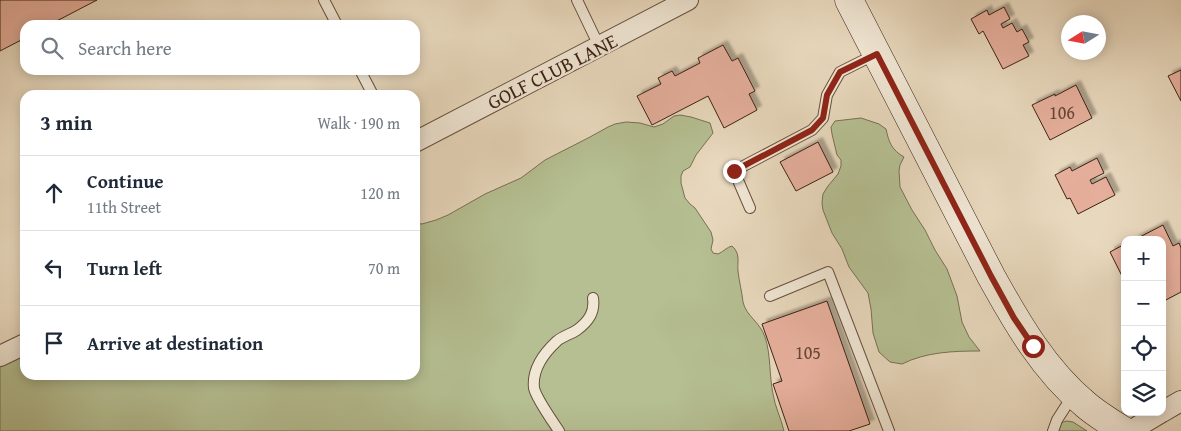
<!DOCTYPE html>
<meta charset="utf-8">
<style>
:root{--surface:#fff;--page:#f6f6f7;--text:#1f2937;--muted:#747a83;--line:#e0e1e3}
body{margin:0;font-family:"Gentium Book Plus",serif;background:var(--page);color:var(--text)}
.controls{position:absolute;right:15px;bottom:15px;display:grid;overflow:hidden;border-radius:10px;box-shadow:0 2px 12px #0003}
.controls button{width:45px;height:45px;display:grid;place-items:center;padding:0;border:0;border-bottom:1px solid var(--line);background:var(--surface);color:var(--text);font:25px sans-serif}
.compass{position:absolute;left:1061px;top:15px;width:45px;height:45px;border-radius:50%;background:var(--surface);box-shadow:0 2px 12px #0003;rotate:259deg}
.stop{position:absolute;width:15px;height:15px;margin:-11px;border:4px solid #8f2418;border-radius:50%;background:#fff}
.stop.end{background:#8f2418;border-color:#fff;box-shadow:0 1px 5px #0008}
.list{margin:0;padding:0;list-style:none}
h2{display:flex;justify-content:space-between;align-items:center;height:65px;margin:0;padding:0 20px;font-size:21px}
h2 small{font-size:16px;font-weight:400;color:var(--muted)}
.list li{display:grid;grid-template-columns:32px 1fr auto;gap:15px;align-items:center;box-sizing:border-box;height:75px;padding:0 20px;border-top:1px solid var(--line)}
.list b{display:block;font-size:19px;white-space:nowrap}
.list p{margin:0;font-size:16px;white-space:nowrap;color:var(--muted)}
.list em{font-size:16px;font-style:normal;color:var(--muted)}
.icon{flex:none;width:28px;height:28px;fill:none;stroke:currentColor;stroke-width:2;stroke-linecap:round;stroke-linejoin:round}
.map{position:relative;flex:none;width:1181px;height:431px;overflow:hidden}
.search{position:absolute;background:var(--surface);box-shadow:0 2px 12px #0003;left:20px;top:20px;width:400px;height:55px;display:flex;align-items:center;gap:12px;box-sizing:border-box;padding:0 18px;border-radius:15px;color:var(--muted);font-size:19px}
.panel{position:absolute;background:var(--surface);box-shadow:0 2px 12px #0003;left:20px;top:90px;width:400px;height:290px;border-radius:15px}
.map>svg:first-child{display:block}
.green{fill:#b5bf92;stroke:#787053}
.building{fill:#e6af9c;stroke:#3c2214;filter:url(#shadow)}
.lines{fill:none;stroke-linecap:round;stroke-linejoin:round}
.service-casing{stroke:#67503e;stroke-width:12}
.minor-casing{stroke:#67503e;stroke-width:22}
.secondary-casing{stroke:#3c2214;stroke-width:29}
.service{stroke:#f0e6d4;stroke-width:10}
.minor{stroke:#f0e6d4;stroke-width:20}
.secondary{stroke:#f0e6d4;stroke-width:28}
.route{stroke:#8f2418;stroke-width:6}
.labels{text-anchor:middle;dominant-baseline:central;stroke-width:4.5;stroke-linejoin:round;paint-order:stroke}
.number-label{font-size:18px;fill:#664536}
.street-label{font-size:20px;fill:#3c2214;stroke:#f0e6d4}
</style>
<div class="map">
<svg width="1181" height="431" viewBox="0 0 1181 431">
<defs>
<filter id="shadow"><feDropShadow dx="4.5" dy="-4.5" stdDeviation="1" flood-color="#0004"/></filter>
</defs>
<rect width="100%" height="100%" fill="#e8d8bd"/>
<filter id="stains"><feTurbulence type="fractalNoise" baseFrequency=".004" numOctaves="4"/><feColorMatrix values="0 0 0 0 .2 0 0 0 0 .09 0 0 0 0 .02 0 0 0 .5 -.17"/></filter>
<radialGradient id="worn" r=".72"><stop offset=".6" stop-color="#630" stop-opacity="0"/><stop offset="1" stop-color="#630" stop-opacity=".3"/></radialGradient>
<path class="green" d="M680 115 691 117 710 123 713 133 696 155 690 167 683 171 681 176V183L685 198 690 204 695 208 711 232 713 240 711 249 713 253 718 254C723 252 727 247 732 246 741 254 737 262 738 271 739 281 742 292 743 302 746 316 760 322 765 337 771 355 769 375 773 394 775 407 781 418 784 431H0V367L25 355V375H415V223L422 224 436 220 448 215 485 194 521 178 545 160 590 137 608 127 615 124 626 122 640 123 654 127 663 124 674 116Z
M861 118 879 124 886 129C889 143 892 150 904 157L900 165 899 171 900 187 912 210 925 230 935 250 947 269 957 296 962 322 969 337 980 351C953 351 926 352 902 364L890 362 879 352 873 333 871 309 868 293 849 267 842 249 832 233 823 210 822 203 823 194 828 186 838 174 841 166V160L837 155 832 134 831 127 835 121Z
M1067 421 1073 422 1087 431H1057C1059 425 1061 422 1067 421Z"/>
<path class="building" d="M0 0H97L49 25H25V38L0 51Z
M1004 7 1010 19 1001 24 1003 28 1012 23 1017 32 1022 29 1029 42 1023 45 1029 56 1003 69 983 31 979 34 971 19 987 10 989 15Z
M723 45 732 61 738 58 755 91 749 94 757 110 724 128 708 96 652 125 637 96 661 84 658 78 672 71 675 76 700 63 698 58Z
M1181 70V101L1168 76Z
M1076 85 1092 118 1050 140 1032 105 1055 94V96Z
M818 142 833 172 796 191 780 162Z
M1097 158 1104 173 1090 180 1092 184 1106 177 1115 195 1078 214 1070 198 1067 199 1055 175 1070 167 1072 171Z
M1163 225 1173 246 1179 243 1181 248V292L1162 302V240H1134Z
M1125 244V277L1123 278 1110 252Z
M827 301 870 424 849 431H789L773 384 782 381 762 324Z"/>
<g class="lines">
<g class="service-casing">
<path id="service" d="M324 0 337 25
M577 0 599 46
M360 70 373 95
M750 208 734 171 812 130 823 118 827 95 840 72 876 54
M770 296 828 272 889 431
M559 431C553 422 536 398 534 388 532 370 544 353 557 341 563 336 571 334 577 330 589 321 595 312 593 298
M1053 431 1057 420 1073 395"/>
</g>
<g class="minor-casing">
<path id="minor" d="M415 142 688 0
M0 356 25 344
M1162 412 1181 401
M1130 431 1162 412"/>
</g>
<g class="secondary-casing">
<path id="secondary" d="M849 0 991 276C1017 323 1044 370 1086 405 1098 415 1111 423 1124 431"/>
</g>
<use href="#service" class="service"/>
<use href="#minor" class="minor"/>
<use href="#secondary" class="secondary"/>
</g>
<g class="lines">
<path class="route" d="M734 171 812 130 823 118 827 95 840 72 877 54 991 276 1014 318 1033 346"/>
</g>
<g class="labels">
<g class="number-label">
<text x="1062" y="112">106</text>
<text x="808" y="352">105</text>
</g>
<g class="street-label">
<text transform="translate(552 71) rotate(-27)">GOLF CLUB LANE</text>
</g>
</g>
<rect width="100%" height="100%" filter="url(#stains)"/>
<rect width="100%" height="100%" fill="url(#worn)"/>
</svg>
<div class="controls">
<button>+</button>
<button>−</button>
<button><svg class="icon" aria-label="locate" viewBox="0 0 24 24"><circle cx="12" cy="12" r="6"/><path d="M12 2v4M12 18v4M2 12h4M18 12h4"/></svg></button>
<button><svg class="icon" aria-label="layers" viewBox="0 0 24 24"><path d="M12 4l9 5-9 5-9-5zM3 14l9 5 9-5"/></svg></button>
</div>
<svg class="compass" viewBox="-18 -18 36 36"><path d="M0-13l5 13h-10z" fill="#e53935"/><path d="M0 13l5-13h-10z" fill="#747a83"/></svg>
<div class="stop" style="left:1033px;top:346px"></div>
<div class="stop end" style="left:734px;top:171px"></div>
<div class="search"><svg class="icon" aria-label="search" viewBox="0 0 24 24"><circle cx="10" cy="10" r="6"/><path d="M15 15l6 6"/></svg>Search here</div>
<section class="panel">
<h2>3 min<small>Walk · 190 m</small></h2>
<ul class="list">
<li><svg class="icon" aria-label="ahead" viewBox="0 0 24 24"><path d="M12 20V5M6 11l6-6 6 6"/></svg><div><b>Continue</b><p>11th Street</p></div><em>120 m</em></li>
<li><svg class="icon" aria-label="left" viewBox="0 0 24 24"><path d="M17 20v-9H6M10 6l-5 5 5 5"/></svg><div><b>Turn left</b></div><em>70 m</em></li>
<li><svg class="icon" aria-label="arrive" viewBox="0 0 24 24"><path d="M6 21V4h12l-3 4 3 4H6"/></svg><div><b>Arrive at destination</b></div></li>
</ul>
</section>
</div>
